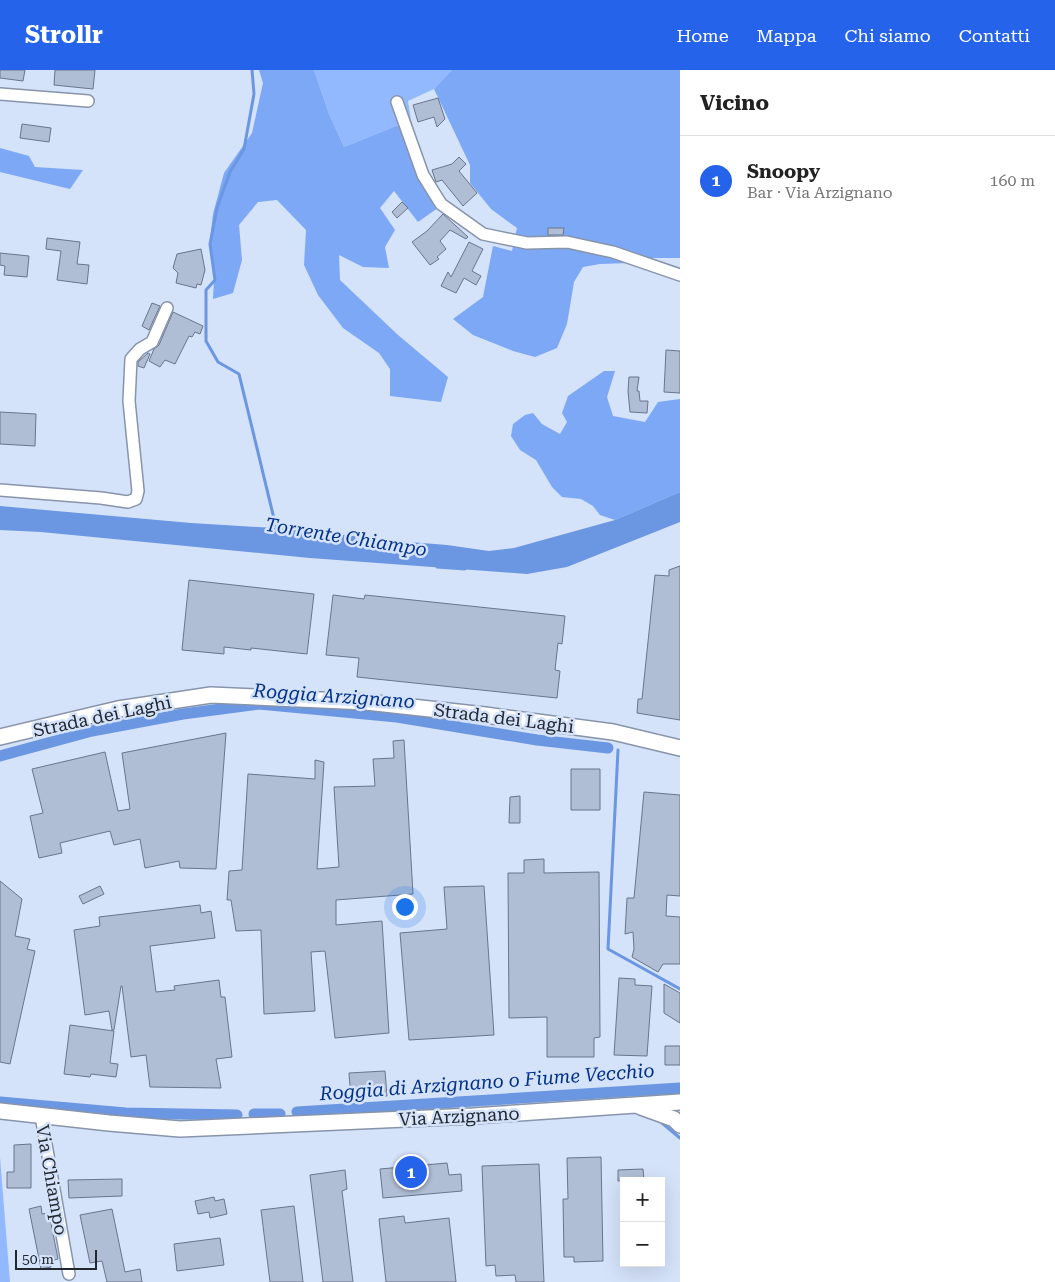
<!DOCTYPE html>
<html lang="it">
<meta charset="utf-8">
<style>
:root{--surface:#fff;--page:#f2f2f2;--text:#222;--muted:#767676;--line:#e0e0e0;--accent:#2563eb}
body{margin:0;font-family:"Roboto Serif",serif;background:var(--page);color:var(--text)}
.controls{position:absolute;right:15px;bottom:15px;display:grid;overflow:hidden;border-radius:0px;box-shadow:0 5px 20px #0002}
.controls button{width:45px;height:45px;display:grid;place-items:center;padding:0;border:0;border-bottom:1px solid var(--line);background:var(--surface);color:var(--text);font:25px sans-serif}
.scale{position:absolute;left:15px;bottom:12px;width:82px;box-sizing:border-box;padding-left:5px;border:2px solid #222730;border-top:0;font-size:14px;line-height:18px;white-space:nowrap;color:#222730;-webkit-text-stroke:4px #d4e2fa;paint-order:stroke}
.you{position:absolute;left:404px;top:836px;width:18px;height:18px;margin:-12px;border:4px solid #fff;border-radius:50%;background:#1a73e8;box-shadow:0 0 0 8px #1a73e833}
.badge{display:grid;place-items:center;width:32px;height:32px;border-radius:50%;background:var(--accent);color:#fff;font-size:16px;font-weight:700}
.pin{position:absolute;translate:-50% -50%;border:2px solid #fff;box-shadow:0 1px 5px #0006}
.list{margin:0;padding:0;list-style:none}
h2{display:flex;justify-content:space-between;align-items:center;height:65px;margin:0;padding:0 20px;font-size:21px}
h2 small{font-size:16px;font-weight:400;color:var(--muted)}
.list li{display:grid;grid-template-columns:32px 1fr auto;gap:15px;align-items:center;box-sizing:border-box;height:90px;padding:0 20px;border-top:1px solid var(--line)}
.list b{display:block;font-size:19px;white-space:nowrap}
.list p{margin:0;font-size:16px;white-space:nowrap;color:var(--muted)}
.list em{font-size:16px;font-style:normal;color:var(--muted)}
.map{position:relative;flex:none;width:680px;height:1212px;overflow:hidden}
header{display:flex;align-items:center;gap:30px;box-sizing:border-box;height:70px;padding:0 25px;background:var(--accent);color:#fff}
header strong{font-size:24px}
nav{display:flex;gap:28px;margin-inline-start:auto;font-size:18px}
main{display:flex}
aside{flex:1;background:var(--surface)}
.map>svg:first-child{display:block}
.green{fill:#92b9fd}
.forest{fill:#7da8f6}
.water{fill:#6b96e2}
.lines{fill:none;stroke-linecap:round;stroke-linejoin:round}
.stream{stroke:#6b96e2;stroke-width:3}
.canal{stroke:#6b96e2;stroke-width:11}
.building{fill:#b0bed5;stroke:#69758a}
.street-casing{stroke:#8794aa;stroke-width:14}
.secondary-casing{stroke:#8794aa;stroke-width:18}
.street{stroke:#fff;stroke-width:11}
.secondary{stroke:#fff;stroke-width:15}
.labels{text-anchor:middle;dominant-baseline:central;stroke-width:5;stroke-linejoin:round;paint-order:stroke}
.street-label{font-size:18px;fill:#222730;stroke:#d4e2fa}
.water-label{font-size:19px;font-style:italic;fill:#023188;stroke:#d4e2fa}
</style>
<header>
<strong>Strollr</strong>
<nav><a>Home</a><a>Mappa</a><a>Chi siamo</a><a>Contatti</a></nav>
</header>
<main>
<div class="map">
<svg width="680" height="1212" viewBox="0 0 680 1212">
<rect width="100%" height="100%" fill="#d4e2fa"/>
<path class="green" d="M314 0H452L434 19 408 31 411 50 344 77 329 44Z
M0 1087 10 1212H0Z"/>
<path class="forest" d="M259 0H314L329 44 344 77 411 50 426 101 445 133 418 152 394 121 380 138 395 160 385 177 389 198 363 197 339 185 340 210 398 265 448 307 441 332 390 326V299L379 283 343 258 318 225 304 195 306 160 277 130 258 132 239 155 242 190 233 223 213 229 214 210 210 170 213 144 224 103 252 63 263 13Z
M452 0H680V188H649L630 193 600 194 583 197 574 212 567 254 557 278 535 287 513 281 473 265 453 249 483 227 493 176 512 181 517 158 491 139 470 113V95L434 19Z
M0 78 29 86 35 97 83 100 70 119 0 102Z
M604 301H615L607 327 613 346 645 352 658 332 680 329V422L615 450 600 445 593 436 581 429 562 427 552 417 536 390 520 380 511 366 513 354 525 345 533 343 542 354 560 364 567 352 562 343 568 326Z"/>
<path class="water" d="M680 422V452L567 497 527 504 310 488 41 462 0 460V436L191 453 306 460 384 470 447 475 489 481 514 478 615 450Z"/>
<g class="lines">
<path class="stream" d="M252 0 254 24 244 79 230 102 217 138 210 174 215 210 206 220V271L218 292 239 304 277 461
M437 497 465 499
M618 680 608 879 680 919
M662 1053 680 1068"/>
<path class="canal" d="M0 686 92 661 183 644 259 634 397 647 537 670 608 678
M0 1032 126 1043 237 1045
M297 1042 680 1018
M254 1044H280"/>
</g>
<path class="building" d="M0 0H25L23 11 0 8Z
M55 0H95L93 19 54 15Z
M438 28 445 49 437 57 434 47 418 52 413 35Z
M22 54 51 58 49 72 20 68Z
M459 87 466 94 459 101 477 123 463 136 442 110 436 112 432 100 452 94Z
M402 132 408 138 397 148 392 142Z
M443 144 468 167 466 169 450 160 440 171 446 179 437 187 439 189 430 195 412 172 427 161Z
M548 158H564L563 165H548Z
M47 168 80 172 77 194 89 195 87 214 57 210 61 181 46 179Z
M469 172 483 179 472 201 481 206 476 215 464 208 456 223 441 216 448 202 451 207Z
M201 179 205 200 201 215 197 214 196 218 176 213 178 203 173 198 177 184Z
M0 183 29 186 27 207 4 205 5 196 0 195Z
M152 233 160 236 149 260 142 256Z
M173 242 203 256 200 264 195 262 192 267 189 266 175 294 165 290 160 297 149 291 154 279 159 275Z
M666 280 680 281V323L664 322Z
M148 283 150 284 144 298 138 296V292Z
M629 307H639L637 321H639L640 331H648L647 343 630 342 628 321Z
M0 342 36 344 35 376 0 374Z
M680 496V650L637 643 638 629H642L655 505 669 506V500Z
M189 510 314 524 307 584 251 578V580L224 577V584L182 580Z
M333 525 364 529 365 525 565 546 562 574 558 573 555 600 560 601 557 628 357 607 359 588 326 585Z
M226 663 216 799 180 798 179 791 145 798 140 769 114 775 110 761 60 773 62 783 39 788 30 746 43 743 32 699 105 682 118 741 130 739 122 683Z
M404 670 413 824 336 830V855L382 851 389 963 335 968 325 881 311 882 315 941 264 944 261 860 236 861 231 830H227L229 801 242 800 248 704 315 709V690L324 692 317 799 339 797 334 717 375 716 373 689 394 688 393 671Z
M571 699H600V740H571Z
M644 722 680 725V826L667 825 666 846 680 847V894H663L658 902 632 887 634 879 633 862 625 864 627 828H634Z
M520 726V753H509L510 727Z
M544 789V803L599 802 600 967 594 968V987H547V947L509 948 508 803H524V790Z
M0 811 22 829 15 866 30 869 27 879 35 881 10 994 0 992Z
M100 816 104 824 83 834 79 826Z
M484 816 494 965 409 970 400 863 447 859 444 817Z
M200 835 201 843 211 841 215 868 150 876 156 922 175 920 174 916 219 910 221 927H225L232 987 216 989 221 1018 150 1017 146 985 131 987 122 916H121L114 960H112L109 941 85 945 74 860 100 856 99 847Z
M619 908 635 909V915L652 916 647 986 614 985Z
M664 914 680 923V953L664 943Z
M70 955 114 961 110 993 118 994 116 1007 91 1004 90 1007 64 1004Z
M665 976H680V995H665Z
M385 1001 387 1026 351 1029 349 1003Z
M31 1074V1118H7V1102H14V1075Z
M601 1087 603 1191 574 1192V1187H564L563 1129H568L567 1088Z
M447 1093 449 1105 461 1104 462 1121 383 1128 380 1099Z
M539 1094 544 1212H516L515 1205 496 1206 495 1195 486 1196 482 1096Z
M643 1099 644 1111H618V1100Z
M345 1100 347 1119 342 1121 353 1212H323L310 1105Z
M122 1109V1126L69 1128 68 1110Z
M214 1127 215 1131 224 1129 227 1144 210 1148 209 1142 198 1144 195 1131Z
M41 1136 42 1144 49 1143 58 1189 50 1191 51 1197 41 1199 29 1139Z
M294 1136 303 1212H270L261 1140Z
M112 1139 125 1202 140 1199 142 1212H107L102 1191 90 1193 80 1145Z
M404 1146 405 1153 449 1148 456 1212H386L379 1149Z
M220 1168 224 1195 177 1201 174 1174Z"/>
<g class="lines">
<g class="street-casing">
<path id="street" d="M0 24 88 31
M397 32 423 105 441 134 483 164 527 173 567 172 613 182 680 205
M0 420 101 428 128 432 136 429 138 421 129 331 131 289 140 279 152 272 167 238
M41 1046 69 1204"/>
</g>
<g class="secondary-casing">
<path id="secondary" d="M0 667 118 639 211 625 366 632 485 645 613 662 680 678
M641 1037 674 1049 680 1055
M0 1041 109 1053 180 1059 473 1046 680 1032"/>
</g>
<use href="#street" class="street"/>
<use href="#secondary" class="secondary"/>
</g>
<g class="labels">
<g class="street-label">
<text transform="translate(102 646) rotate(-12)">Strada dei Laghi</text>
<text transform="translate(504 648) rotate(7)">Strada dei Laghi</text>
<text transform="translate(459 1046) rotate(-3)">Via Arzignano</text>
<text transform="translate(52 1110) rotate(80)">Via Chiampo</text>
</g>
<g class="water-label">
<text transform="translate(346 467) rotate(9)">Torrente Chiampo</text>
<text transform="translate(334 626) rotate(4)">Roggia Arzignano</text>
<text transform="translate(487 1012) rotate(-4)">Roggia di Arzignano o Fiume Vecchio</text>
</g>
</g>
</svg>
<div class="controls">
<button>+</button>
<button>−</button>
</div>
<div class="scale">50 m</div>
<div class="you"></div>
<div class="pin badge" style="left:411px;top:1102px">1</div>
</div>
<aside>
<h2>Vicino<small></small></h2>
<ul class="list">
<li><span class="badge">1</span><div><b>Snoopy</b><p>Bar · Via Arzignano</p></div><em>160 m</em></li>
</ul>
</aside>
</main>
